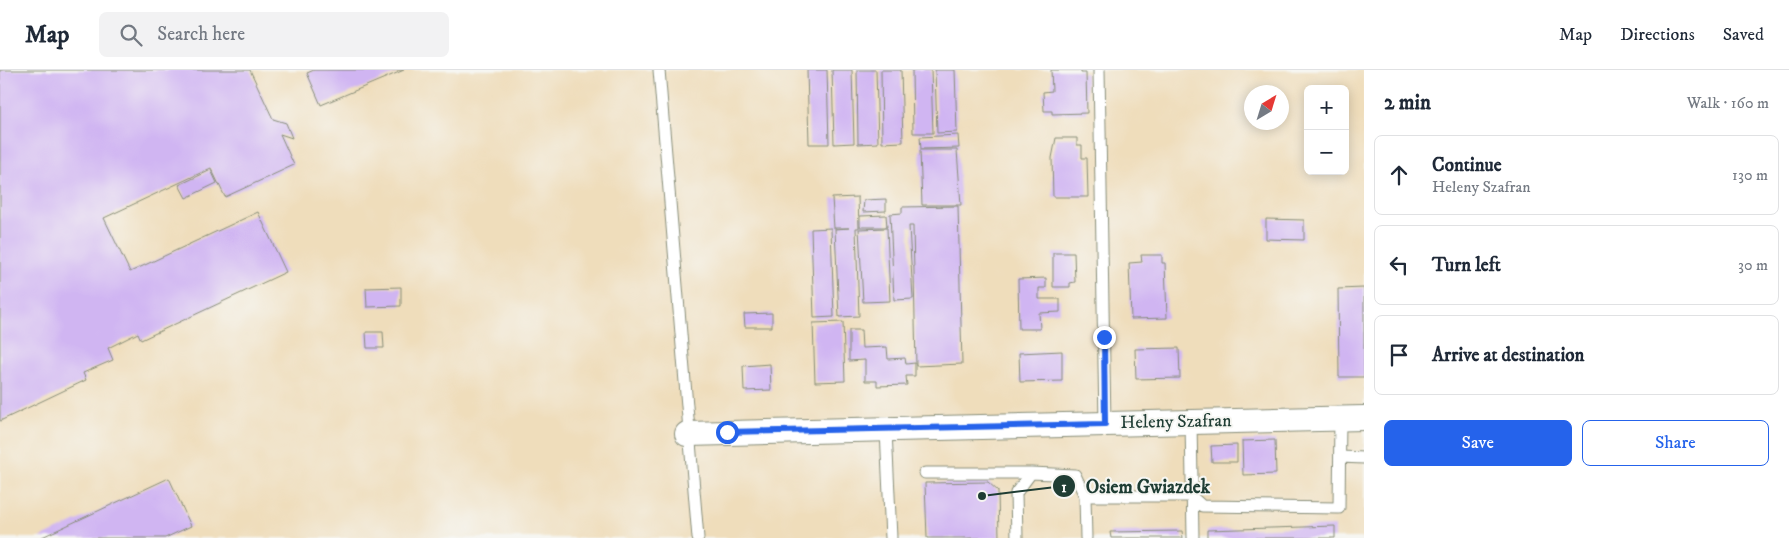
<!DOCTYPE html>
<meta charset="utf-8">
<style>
:root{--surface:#fff;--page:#f2f2f3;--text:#1f2937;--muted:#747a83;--line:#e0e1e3;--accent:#2563eb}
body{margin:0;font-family:"IM FELL DW Pica",serif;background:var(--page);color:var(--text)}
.controls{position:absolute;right:15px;top:15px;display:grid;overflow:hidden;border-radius:8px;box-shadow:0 2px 12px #0003}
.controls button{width:45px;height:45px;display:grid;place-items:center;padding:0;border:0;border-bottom:1px solid var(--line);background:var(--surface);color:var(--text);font:25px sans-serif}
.compass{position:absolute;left:1244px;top:15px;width:45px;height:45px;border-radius:50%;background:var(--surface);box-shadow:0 2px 12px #0003;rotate:38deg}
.stop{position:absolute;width:15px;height:15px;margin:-11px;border:4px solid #2563eb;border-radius:50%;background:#fff}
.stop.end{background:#2563eb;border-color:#fff;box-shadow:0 1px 5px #0008}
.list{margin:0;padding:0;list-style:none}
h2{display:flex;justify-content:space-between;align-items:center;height:65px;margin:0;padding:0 20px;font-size:21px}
h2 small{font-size:16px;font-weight:400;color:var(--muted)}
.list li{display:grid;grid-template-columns:32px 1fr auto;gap:15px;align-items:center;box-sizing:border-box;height:80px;margin:0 10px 10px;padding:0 10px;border:1px solid var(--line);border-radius:8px}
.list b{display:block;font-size:19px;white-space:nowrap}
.list p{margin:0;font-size:16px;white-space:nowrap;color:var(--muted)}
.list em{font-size:16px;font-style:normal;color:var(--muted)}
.actions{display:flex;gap:10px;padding:15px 20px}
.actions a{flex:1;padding:11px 0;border:1px solid var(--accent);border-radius:8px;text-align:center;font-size:18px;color:var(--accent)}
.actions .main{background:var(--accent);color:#fff}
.icon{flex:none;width:28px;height:28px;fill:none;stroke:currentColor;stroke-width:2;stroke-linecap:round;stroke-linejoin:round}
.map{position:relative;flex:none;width:1364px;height:468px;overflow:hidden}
header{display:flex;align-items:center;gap:30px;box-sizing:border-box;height:70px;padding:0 25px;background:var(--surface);border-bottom:1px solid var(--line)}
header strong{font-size:24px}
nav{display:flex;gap:28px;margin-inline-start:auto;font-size:18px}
.search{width:350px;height:45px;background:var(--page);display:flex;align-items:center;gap:12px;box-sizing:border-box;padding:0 18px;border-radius:8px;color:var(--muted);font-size:19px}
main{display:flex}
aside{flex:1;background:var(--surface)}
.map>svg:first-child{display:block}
.building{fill:#d0b5f2}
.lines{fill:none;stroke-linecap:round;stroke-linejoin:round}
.lane-casing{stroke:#878d78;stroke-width:13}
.street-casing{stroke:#878d78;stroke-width:26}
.lane{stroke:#fff;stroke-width:11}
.street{stroke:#fff;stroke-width:24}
.route{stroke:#2563eb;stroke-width:6}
.labels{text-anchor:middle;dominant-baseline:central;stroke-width:4;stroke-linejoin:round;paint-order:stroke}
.street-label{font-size:18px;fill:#1f3d34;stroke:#f6f6f2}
.leader{fill:none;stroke:#1f3d34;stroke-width:2}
.callout-dot{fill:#1f3d34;stroke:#f6f6f2;stroke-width:2}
.mark-label{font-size:15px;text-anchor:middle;font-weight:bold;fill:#fff}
.callout-label{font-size:19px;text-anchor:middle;font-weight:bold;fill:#1f3d34;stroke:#f6f6f2;stroke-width:4;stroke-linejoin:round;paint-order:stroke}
</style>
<header>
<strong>Map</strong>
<div class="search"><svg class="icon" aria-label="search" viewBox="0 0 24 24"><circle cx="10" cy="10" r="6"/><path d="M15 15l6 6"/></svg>Search here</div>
<nav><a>Map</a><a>Directions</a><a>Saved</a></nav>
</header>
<main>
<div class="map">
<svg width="1364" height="468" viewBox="0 0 1364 468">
<rect width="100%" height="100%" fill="#f6f6f2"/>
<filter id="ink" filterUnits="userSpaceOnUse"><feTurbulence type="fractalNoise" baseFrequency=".02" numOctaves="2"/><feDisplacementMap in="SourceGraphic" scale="10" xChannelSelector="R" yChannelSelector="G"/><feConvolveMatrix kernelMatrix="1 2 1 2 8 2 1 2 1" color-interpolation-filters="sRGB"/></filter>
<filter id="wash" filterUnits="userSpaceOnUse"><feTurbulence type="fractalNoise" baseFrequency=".0096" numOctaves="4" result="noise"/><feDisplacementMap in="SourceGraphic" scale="20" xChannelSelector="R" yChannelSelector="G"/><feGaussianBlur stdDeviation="1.12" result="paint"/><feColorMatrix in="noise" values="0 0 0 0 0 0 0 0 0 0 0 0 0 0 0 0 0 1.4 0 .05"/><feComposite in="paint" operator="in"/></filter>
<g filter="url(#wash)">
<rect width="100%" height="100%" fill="#efddbb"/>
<g id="blocks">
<path class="building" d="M0 0H250L273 49 286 53 292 68 280 64 294 95 225 127 211 98 104 148 130 202 258 142 286 202 141 270 138 263 108 278 113 290 83 303 86 310 0 351Z
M314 0H404L321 35 307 3Z
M807 0H827L829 74H809Z
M832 0H852L854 73 834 74Z
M857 0H876L878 73 858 74Z
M881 0H901L903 72 882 73Z
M912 0H931L933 63H913Z
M935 0H955L957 62 937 63Z
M1051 0H1081V3H1086L1087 43 1052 44V41H1044L1043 22 1052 21Z
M958 65 959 78 921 79 920 67Z
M1056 68H1077V75H1082V88H1087L1088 127H1053L1052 88Z
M920 80H957L961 135H922Z
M211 100 217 113 186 128 179 115Z
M858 127 859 158H856L859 246 839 247 835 159 849 158H834L832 128Z
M886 129V141L863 142 864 130Z
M958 136 962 294 916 296 913 156H909L913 229 894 230 890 144 902 143V137Z
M886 145 887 157H860V146Z
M1266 149 1304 150V170L1266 169Z
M831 158 834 247 814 248 811 159Z
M887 158 890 231 863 232 859 159Z
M1053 183H1074L1075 212 1070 213V217H1053Z
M1141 185H1162V193H1165L1167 248 1131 249 1129 193 1142 192Z
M1046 208V218H1039V229H1060V242L1039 243 1040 259H1019L1018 209Z
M401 217V236L367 237 366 218Z
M1364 218V307H1339L1338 219Z
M772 243V257H745L744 244Z
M843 252 845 311 815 312 813 253Z
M849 260H861L862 278 887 277 888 289 905 288 906 294 915 293V306H906L907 315 877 316V311H865V290L849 291Z
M366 262H383L384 278H367Z
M1179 278 1180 308 1136 309 1135 279Z
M1062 281V311L1020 312 1019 283Z
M770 294 771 320 744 321 743 296Z
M1275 370 1276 404 1243 405 1242 371Z
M1237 375V392H1212L1211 376Z
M169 408 191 456 165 468H40Z
M988 412 998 421 999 468H927L925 413Z
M1335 456V468H1207V460Z
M1182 461 1183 468H1111L1110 462Z"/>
</g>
</g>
<g filter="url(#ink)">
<use href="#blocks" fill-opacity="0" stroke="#878d78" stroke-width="1"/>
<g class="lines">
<g class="lane-casing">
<path id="lane" d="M659 0 698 468
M1099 0 1105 354
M1191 352 1193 468
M886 360 891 468
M1340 387 1364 388
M925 403H1031
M1085 426H1191L1202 436 1339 438 1340 348
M1017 468 1016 423 1031 403 1075 405 1085 426 1086 468"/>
</g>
<g class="street-casing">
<path id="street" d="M687 364 1364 348"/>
</g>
<use href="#lane" class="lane"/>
<use href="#street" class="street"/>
</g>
</g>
<g class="lines" filter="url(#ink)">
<path class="route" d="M727 362 1105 354 1104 267"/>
</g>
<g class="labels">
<g class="street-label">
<text transform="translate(1176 352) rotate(-1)">Heleny Szafran</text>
</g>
</g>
<path class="leader" d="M982 426L1064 416"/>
<g class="callout-dot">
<circle cx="982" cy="426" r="5"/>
<circle cx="1064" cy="416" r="12"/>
</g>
<g class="mark-label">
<text x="1064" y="422">1</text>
</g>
<g class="callout-label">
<text x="1148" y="423">Osiem Gwiazdek</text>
</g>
</svg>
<div class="controls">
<button>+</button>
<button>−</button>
</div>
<svg class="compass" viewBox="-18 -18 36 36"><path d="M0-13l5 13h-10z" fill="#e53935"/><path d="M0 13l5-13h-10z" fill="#747a83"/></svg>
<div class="stop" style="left:727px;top:362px"></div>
<div class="stop end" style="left:1104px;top:267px"></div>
</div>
<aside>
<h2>2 min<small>Walk · 160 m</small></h2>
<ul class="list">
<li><svg class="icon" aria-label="ahead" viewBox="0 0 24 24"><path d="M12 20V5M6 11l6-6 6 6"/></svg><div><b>Continue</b><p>Heleny Szafran</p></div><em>130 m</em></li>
<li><svg class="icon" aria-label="left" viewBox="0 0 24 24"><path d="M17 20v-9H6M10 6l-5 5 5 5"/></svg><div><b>Turn left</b></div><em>30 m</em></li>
<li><svg class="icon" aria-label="arrive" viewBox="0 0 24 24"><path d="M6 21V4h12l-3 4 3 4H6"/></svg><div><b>Arrive at destination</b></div></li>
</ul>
<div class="actions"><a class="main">Save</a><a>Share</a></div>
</aside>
</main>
